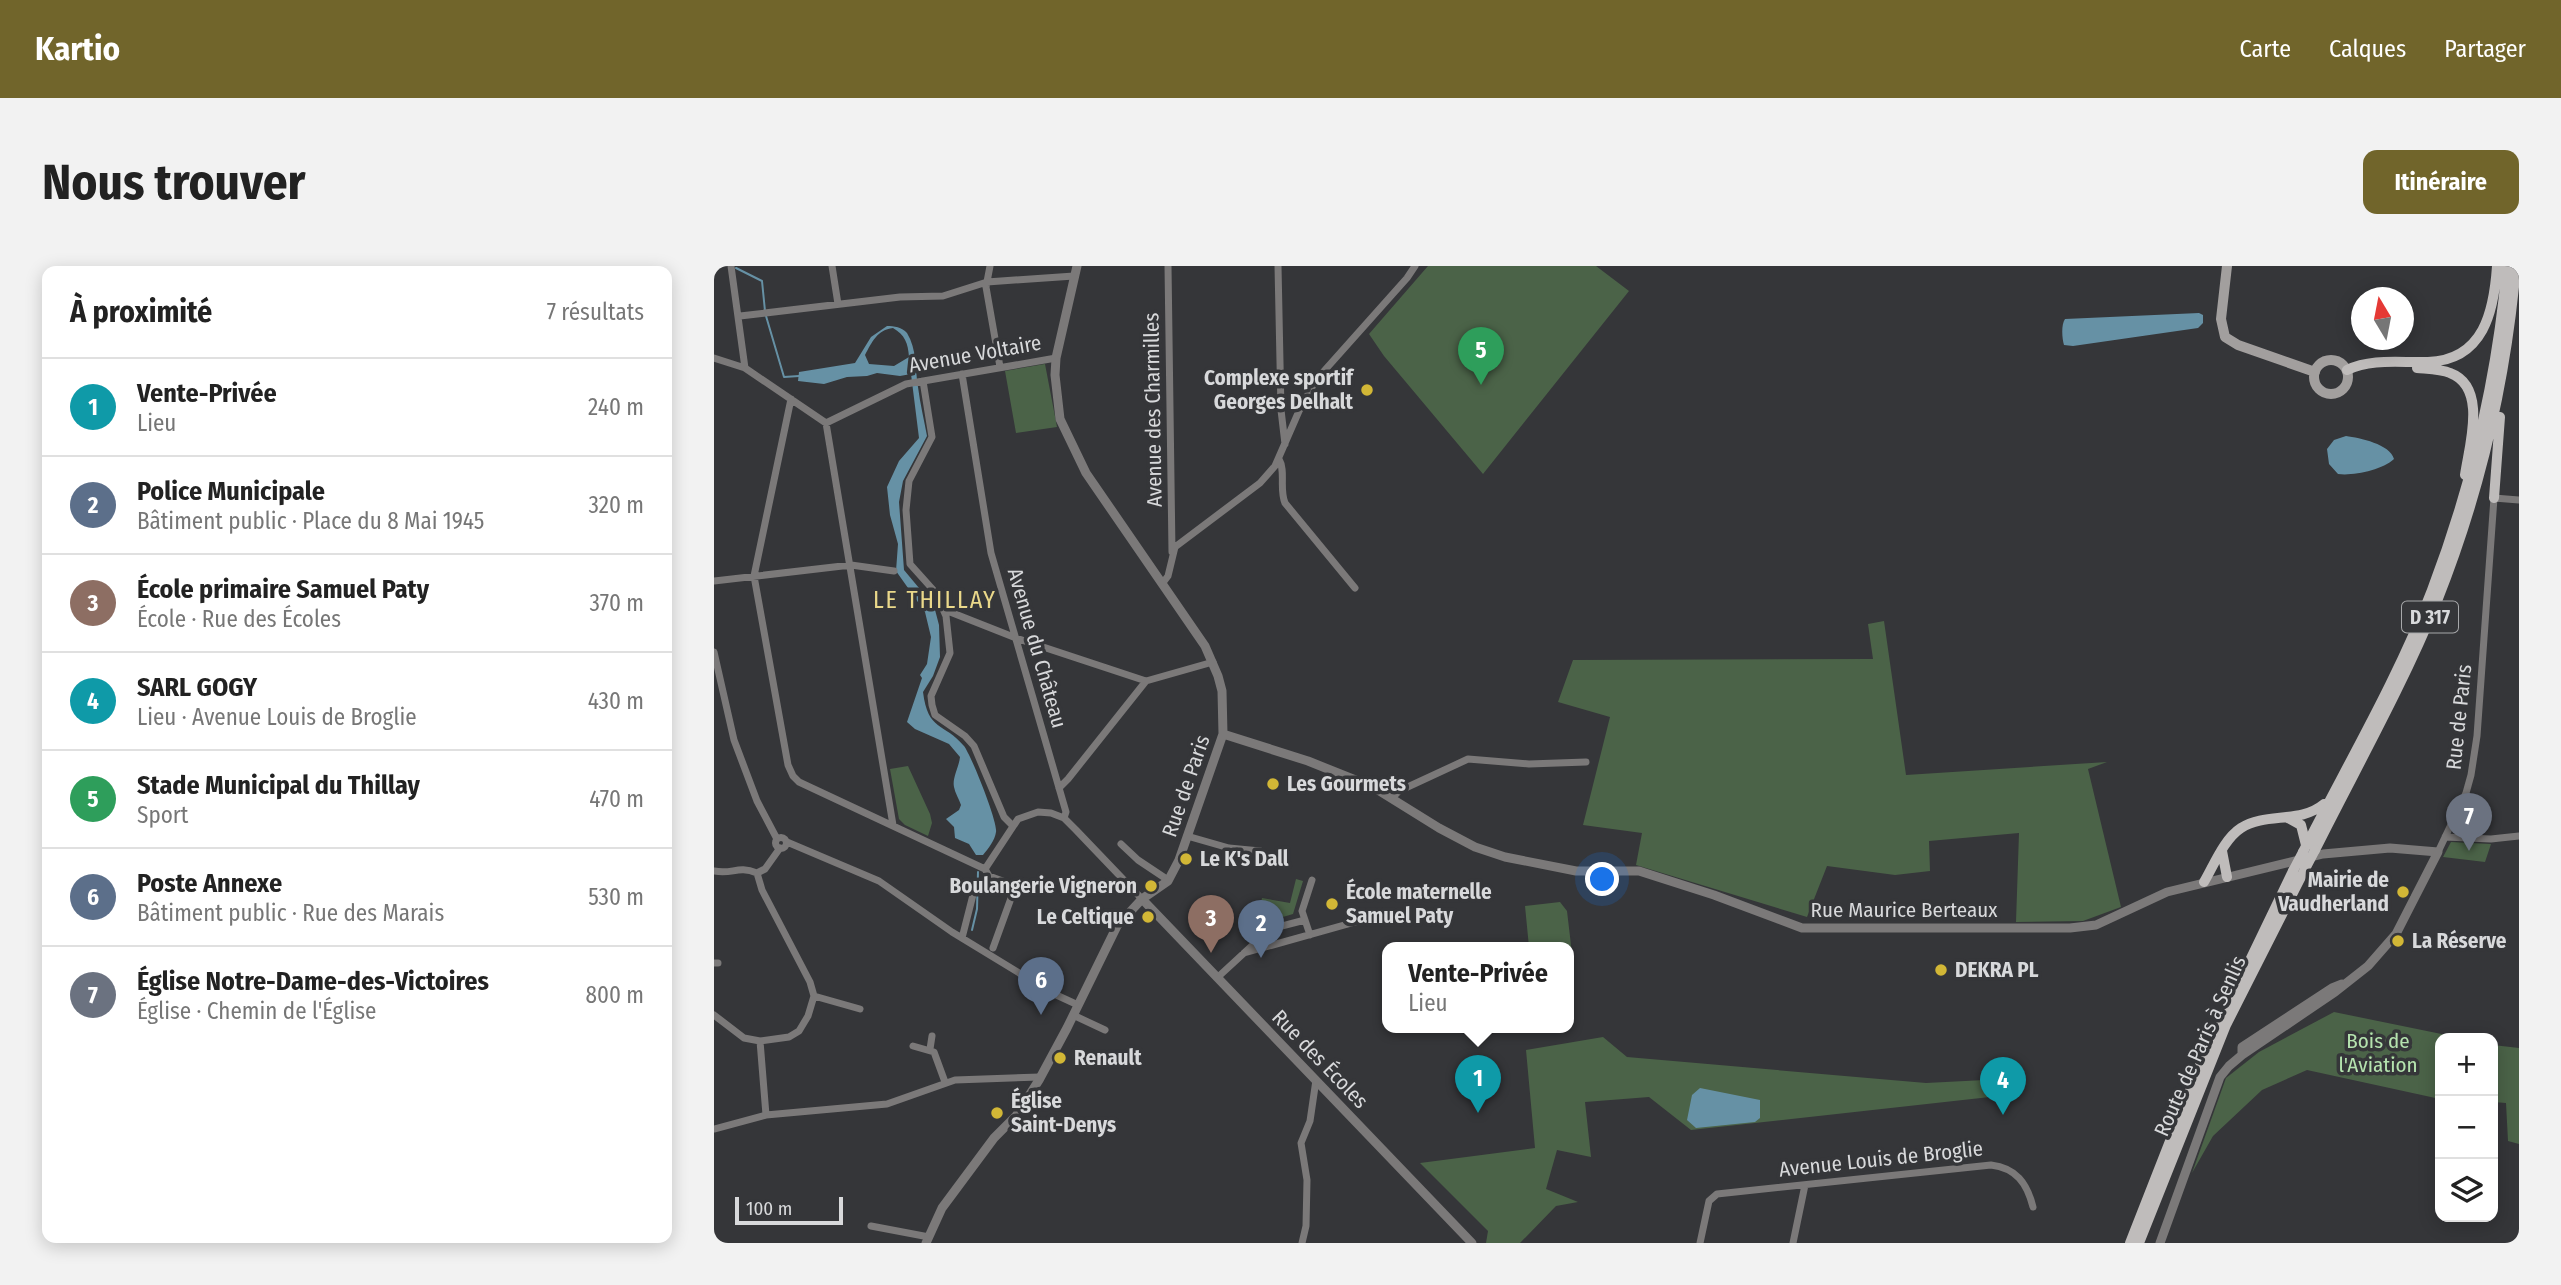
<!DOCTYPE html>
<html lang="fr">
<meta charset="utf-8">
<style>
:root{--surface:#fff;--page:#f2f2f2;--text:#222;--muted:#767676;--line:#e0e0e0;--accent:#71652b}
body{margin:0;font-family:"Fira Sans Condensed",sans-serif;background:var(--page);color:var(--text)}
.controls{position:absolute;right:21px;bottom:21px;display:grid;overflow:hidden;border-radius:14px;box-shadow:0 4px 18px #0003}
.controls button{width:63px;height:63px;display:grid;place-items:center;padding:0;border:0;border-bottom:2px solid var(--line);background:var(--surface);color:var(--text);font:35px sans-serif}
.compass{position:absolute;left:1637px;top:21px;width:63px;height:63px;border-radius:50%;background:var(--surface);box-shadow:0 4px 18px #0003;rotate:350deg}
.scale{position:absolute;left:21px;bottom:18px;width:108px;box-sizing:border-box;padding-left:7px;border:4px solid #d8d9db;border-top:0;font-size:19px;line-height:24px;white-space:nowrap;color:#d8d9db;-webkit-text-stroke:5px #353639;paint-order:stroke}
.you{position:absolute;left:889px;top:614px;width:24px;height:24px;margin:-18px;border:5px solid #fff;border-radius:50%;background:#1a73e8;box-shadow:0 0 0 10px #1a73e833}
.badge{display:grid;place-items:center;width:46px;height:46px;border-radius:50%;background:var(--accent);color:#fff;font-size:23px;font-weight:700}
.pin{position:absolute;translate:-50% -58px;filter:drop-shadow(0 2px 4px #0008)}
.pin::after{content:'';position:absolute;top:37px;width:24px;height:21px;background:inherit;clip-path:polygon(0 0,100% 0,50% 100%)}
.popup{position:absolute;left:668px;top:676px;width:192px;height:91px;box-sizing:border-box;display:grid;place-content:center;border-radius:14px;background:var(--surface);filter:drop-shadow(0 2px 5px #0005);font-size:23px;white-space:nowrap;color:var(--muted)}
.popup b{font-size:26px;color:var(--text)}
.popup::after{content:'';position:absolute;left:50%;top:100%;margin-left:-14px;border:14px solid transparent;border-top-color:var(--surface)}
.list{margin:0;padding:0;list-style:none}
h2{display:flex;justify-content:space-between;align-items:center;height:91px;margin:0;padding:0 28px;font-size:30px}
h2 small{font-size:23px;font-weight:400;color:var(--muted)}
.list li{display:grid;grid-template-columns:46px 1fr auto;gap:21px;align-items:center;box-sizing:border-box;height:98px;padding:0 28px;border-top:2px solid var(--line)}
.list b{display:block;font-size:26px;white-space:nowrap}
.list p{margin:0;font-size:23px;white-space:nowrap;color:var(--muted)}
.list em{font-size:23px;font-style:normal;color:var(--muted)}
.icon{flex:none;width:38px;height:38px;fill:none;stroke:currentColor;stroke-width:2;stroke-linecap:round;stroke-linejoin:round}
.map{position:relative;flex:none;width:1805px;height:977px;overflow:hidden;border-radius:14px}
header{display:flex;align-items:center;gap:42px;box-sizing:border-box;height:98px;padding:0 35px;background:var(--accent);color:#fff}
header strong{font-size:33px}
nav{display:flex;gap:38px;margin-inline-start:auto;font-size:24px}
.intro{display:flex;align-items:center;justify-content:space-between;box-sizing:border-box;height:168px;padding:0 42px}
h1{margin:0;font-size:49px}
.button{padding:18px 32px;border-radius:14px;background:var(--accent);color:#fff;font-size:24px;font-weight:700}
main{display:flex;gap:42px;padding:0 42px}
aside{flex:1;background:var(--surface);border-radius:14px;box-shadow:0 4px 18px #0003}
.map>svg:first-child{display:block}
.green{fill:#4b6348}
.water{fill:#6691a5;fill-rule:evenodd}
.lines{fill:none;stroke-linecap:round;stroke-linejoin:round}
.stream{stroke:#6691a5;stroke-width:2}
.minor{stroke:#7b7979;stroke-width:7}
.tertiary{stroke:#7b7979;stroke-width:9}
.secondary{stroke:#a29f9e;stroke-width:10}
.primary{stroke:#bfbcbb;stroke-width:10}
.primary-bridge{stroke:#bfbcbb;stroke-width:10}
.poi-dot{fill:#d2b736;stroke:#353639;stroke-width:2.5}
.labels{text-anchor:middle;dominant-baseline:central;stroke-width:7;stroke-linejoin:round;paint-order:stroke}
.shield{fill:#353639;stroke:#a7a8aa;stroke-width:2}
.shield-label{font-size:19px;font-weight:bold;fill:#d8d9db}
.street-label{font-size:21px;fill:#d8d9db;stroke:#353639}
.poi-label{font-size:21px;font-weight:bold;fill:#d8d9db;stroke:#353639;text-anchor:start}
.park-label{font-size:21px;fill:#b5e3af;stroke:#353639}
.quarter-label{font-size:24px;letter-spacing:2px;fill:#ead88a;stroke:#353639}
</style>
<header>
<strong>Kartio</strong>
<nav><a>Carte</a><a>Calques</a><a>Partager</a></nav>
</header>
<div class="intro"><h1>Nous trouver</h1><a class="button">Itinéraire</a></div>
<main>
<aside>
<h2>À proximité<small>7 résultats</small></h2>
<ul class="list">
<li><span class="badge" style="background:#0f9aa8">1</span><div><b>Vente-Privée</b><p>Lieu</p></div><em>240 m</em></li>
<li><span class="badge" style="background:#5c6f8a">2</span><div><b>Police Municipale</b><p>Bâtiment public · Place du 8 Mai 1945</p></div><em>320 m</em></li>
<li><span class="badge" style="background:#8d6e63">3</span><div><b>École primaire Samuel Paty</b><p>École · Rue des Écoles</p></div><em>370 m</em></li>
<li><span class="badge" style="background:#0f9aa8">4</span><div><b>SARL GOGY</b><p>Lieu · Avenue Louis de Broglie</p></div><em>430 m</em></li>
<li><span class="badge" style="background:#2e9e5b">5</span><div><b>Stade Municipal du Thillay</b><p>Sport</p></div><em>470 m</em></li>
<li><span class="badge" style="background:#5c6f8a">6</span><div><b>Poste Annexe</b><p>Bâtiment public · Rue des Marais</p></div><em>530 m</em></li>
<li><span class="badge" style="background:#6b7280">7</span><div><b>Église Notre-Dame-des-Victoires</b><p>Église · Chemin de l'Église</p></div><em>800 m</em></li>
</ul>
</aside>
<div class="map">
<svg width="1805" height="977" viewBox="0 0 1805 977">
<rect width="100%" height="100%" fill="#353639"/>
<path class="green" d="M714 0H882L915 25 769 208 670 90 655 68Z
M331 98 343 161 302 167 291 105Z
M1170 355 1192 509 1393 496 1374 503 1407 641 1369 655 1302 656 1305 567 1215 575 1216 605 1181 609 1113 600 1093 651 922 599 928 567 869 559 896 451 844 436 859 394 1159 393 1154 358Z
M194 500 216 548 218 557 214 570 191 559 185 553 176 503Z
M1737 576 1777 578 1771 596 1729 591Z
M582 613 589 615 579 648 552 656H543L548 632 576 637Z
M846 636 853 645 859 696 855 702V681H815L811 640Z
M1620 746 1747 772H1726V833L1593 804 1548 824 1499 870 1478 907 1512 812 1545 786Z
M889 771 913 791 1212 817 1290 813 1294 829 977 864 935 831 871 836 877 891 843 884 832 923 864 936 842 940 806 977H772L774 965 706 897 821 882 812 784Z
M1779 779 1805 782V878L1794 875 1792 837 1779 836Z"/>
<path class="water" d="M1485 47 1489 49V57L1484 62 1359 80 1350 79C1348 72 1347 59 1351 53Z
M173 60C180 60 188 61 193 67 203 83 201 103 204 121 206 137 210 154 213 170L189 215 185 236 190 304 220 340 225 359 226 391 219 410 209 426C214 466 230 456 250 480 257 489 284 556 282 566 281 574 274 583 269 589H262L255 578 241 572 240 561 232 553 245 544 247 539C245 533 241 527 240 521 238 512 245 501 246 491L235 478 201 463 193 456 208 412 206 409 213 398 217 371 211 346 182 305 184 278 176 249 173 221 185 195 205 172 197 108 186 110 163 107 153 110 133 111 110 118 84 115 85 106 141 97 157 71ZM179 62C191 69 194 77 195 91L180 100 155 98 151 89C158 76 163 64 179 62Z
M1632 170C1646 172 1676 178 1680 193 1668 204 1640 210 1624 208L1615 198 1613 183 1620 174Z
M986 822 1046 834V852L1041 856 982 862 973 854 978 829Z"/>
<g class="lines">
<path class="stream" d="M22 2 48 15 51 45
M52 50 70 111 85 110
M258 664 263 643 264 606"/>
<path class="minor" d="M17 0 31 102
M118 0 124 38
M276 0 272 21 286 101
M454 0 458 286
M564 0 567 144 571 178
M26 50 186 31 229 30 273 16 360 10
M0 92 31 102 112 157
M248 108 277 287 352 546 350 552
M209 115 218 171 195 215 192 244 196 298 222 327 232 350 236 387 217 430 218 439 221 449 251 470 260 480 290 551 299 560
M77 133 40 310 74 499 79 510 85 516 271 603 304 553 324 546 337 547 350 552 362 564 428 633
M112 157 179 559
M112 157 192 118 342 92
M565 193C572 205 565 223 571 237L641 322
M0 315 137 299 180 305
M448 318 454 310 461 281 546 217 561 200 585 145 602 114 693 12 701 0
M231 344 302 372 432 415
M0 386 20 474 43 535 63 573
M432 415 499 396
M345 522 354 513 432 415
M678 532 685 525 754 493 815 498 872 496
M473 570 515 582 546 585
M1731 571 1777 573 1805 570
M61.5 577a5.5 5.5 0 1 1 11 0a5.5 5.5 0 1 1-11 0Z
M73 576 165 615 238 666 338 727 364 739
M407 578 424 594 454 614
M1724 586 1752 527 1757 509 1763 470 1780 232 1805 234
M271 603 275 610 297 618 300 624 279 682
M0 605C19 609 23 599 43 607L48 624 96 716 100 730 94 750 85 765 75 771 46 775 30 772 0 749
M43 607 51 603 66 582
M591 654 588 645 598 614
M248 672 260 625
M530 687 659 651
M0 697H4
M504 711 556 663 591 654 596 669
M100 730 146 743
M359 749 391 764
M46 775 52 849
M199 780 220 786 231 816
M216 783 218 770
M0 863 52 849 173 838 241 814 326 811
M157 960 215 971
M588 977 592 960 593 914 587 877 596 855 602 814
M986 977 995 935 1003 928 1277 899C1302 902 1313 917 1319 941
M1079 977 1091 919"/>
<path class="tertiary" d="M509 468 594 495 659 521 725 562 761 581 791 591 862 605H925L1000 629 1088 662H1356L1382 659 1453 626 1609 588 1676 582 1724 586 1682 668 1654 700 1621 726 1528 789V781L1618 722 1628 718
M428 633 758 977
M212 977 228 942 280 872 302 850 325 814 353 762 403 660 428 633 454 615 465 594 509 468 508 425 504 410 491 380 372 207 346 153 341 109 342 92 363 0
M1446 977 1506 811 1515 800 1528 789"/>
<path class="secondary" d="M1513 0 1507 53 1511 71 1524 79 1601 106
M1600 111a17 17 0 1 1 34 0a17 17 0 1 1-34 0Z"/>
<path class="primary" d="M1703 102C1714 103 1727 103 1736 107 1774 121 1755 180 1751 209
M1633 104C1658 92 1687 97 1714 96 1770 94 1780 45 1783 0
M1780 232 1786 151
M1574 552 1587 559 1592 579
M1601 584C1642 502 1688 421 1723 335 1766 227 1792 116 1802 0
M1508 585 1513 611
M1589 586C1632 501 1684 413 1718 324 1758 219 1783 112 1793 0
M1490 616C1500 599 1510 573 1527 562 1552 546 1586 558 1610 538
M1416 977 1487 796 1579 605
M1425 977 1512 759 1591 603"/>
<path class="primary-bridge" d="M1591 603 1601 584
M1579 605 1589 586"/>
</g>
<g class="poi-dot">
<circle cx="653" cy="124" r="7"/>
<circle cx="559" cy="518" r="7"/>
<circle cx="472" cy="593" r="7"/>
<circle cx="437" cy="620" r="7"/>
<circle cx="1689" cy="626" r="7"/>
<circle cx="618" cy="638" r="7"/>
<circle cx="434" cy="651" r="7"/>
<circle cx="1684" cy="675" r="7"/>
<circle cx="1227" cy="704" r="7"/>
<circle cx="346" cy="792" r="7"/>
<circle cx="283" cy="847" r="7"/>
</g>
<g class="labels">
<rect class="shield" x="1688" y="335.5" width="56" height="31" rx="5"/>
<g class="shield-label">
<text x="1716" y="351">D 317</text>
</g>
<g class="street-label">
<text transform="translate(261 88) rotate(-10)">Avenue Voltaire</text>
<text transform="translate(439 144) rotate(-91)">Avenue des Charmilles</text>
<text transform="translate(323 382) rotate(74)">Avenue du Château</text>
<text transform="translate(1745 451) rotate(-84)">Rue de Paris</text>
<text transform="translate(472 520) rotate(-71)">Rue de Paris</text>
<text x="1190" y="644">Rue Maurice Berteaux</text>
<text transform="translate(1486 780) rotate(-66)">Route de Paris à Senlis</text>
<text transform="translate(606 793) rotate(46)">Rue des Écoles</text>
<text transform="translate(1167 893) rotate(-6)">Avenue Louis de Broglie</text>
</g>
<g class="poi-label">
<text x="639" y="112" text-anchor="end">Complexe sportif<tspan x="639" dy="24">Georges Delhalt</tspan></text>
<text x="573" y="518">Les Gourmets</text>
<text x="486" y="593">Le K's Dall</text>
<text x="1675" y="614" text-anchor="end">Mairie de<tspan x="1675" dy="24">Vaudherland</tspan></text>
<text x="423" y="620" text-anchor="end">Boulangerie Vigneron</text>
<text x="632" y="626">École maternelle<tspan x="632" dy="24">Samuel Paty</tspan></text>
<text x="420" y="651" text-anchor="end">Le Celtique</text>
<text x="1698" y="675">La Réserve</text>
<text x="1241" y="704">DEKRA PL</text>
<text x="360" y="792">Renault</text>
<text x="297" y="835">Église<tspan x="297" dy="24">Saint-Denys</tspan></text>
</g>
<g class="park-label">
<text x="1664" y="775">Bois de<tspan x="1664" dy="24">l'Aviation</tspan></text>
</g>
<g class="quarter-label">
<text x="221" y="334">LE THILLAY</text>
</g>
</g>
</svg>
<div class="controls">
<button>+</button>
<button>−</button>
<button><svg class="icon" aria-label="layers" viewBox="0 0 24 24"><path d="M12 4l9 5-9 5-9-5zM3 14l9 5 9-5"/></svg></button>
</div>
<svg class="compass" viewBox="-18 -18 36 36"><path d="M0-13l5 13h-10z" fill="#e53935"/><path d="M0 13l5-13h-10z" fill="#767676"/></svg>
<div class="scale">100 m</div>
<div class="you"></div>
<div class="pin badge" style="left:764px;top:847px;background:#0f9aa8">1</div>
<div class="popup"><b>Vente-Privée</b>Lieu</div>
<div class="pin badge" style="left:547px;top:692px;background:#5c6f8a">2</div>
<div class="pin badge" style="left:497px;top:687px;background:#8d6e63">3</div>
<div class="pin badge" style="left:1289px;top:849px;background:#0f9aa8">4</div>
<div class="pin badge" style="left:767px;top:119px;background:#2e9e5b">5</div>
<div class="pin badge" style="left:327px;top:749px;background:#5c6f8a">6</div>
<div class="pin badge" style="left:1755px;top:585px;background:#6b7280">7</div>
</div>
</main>
